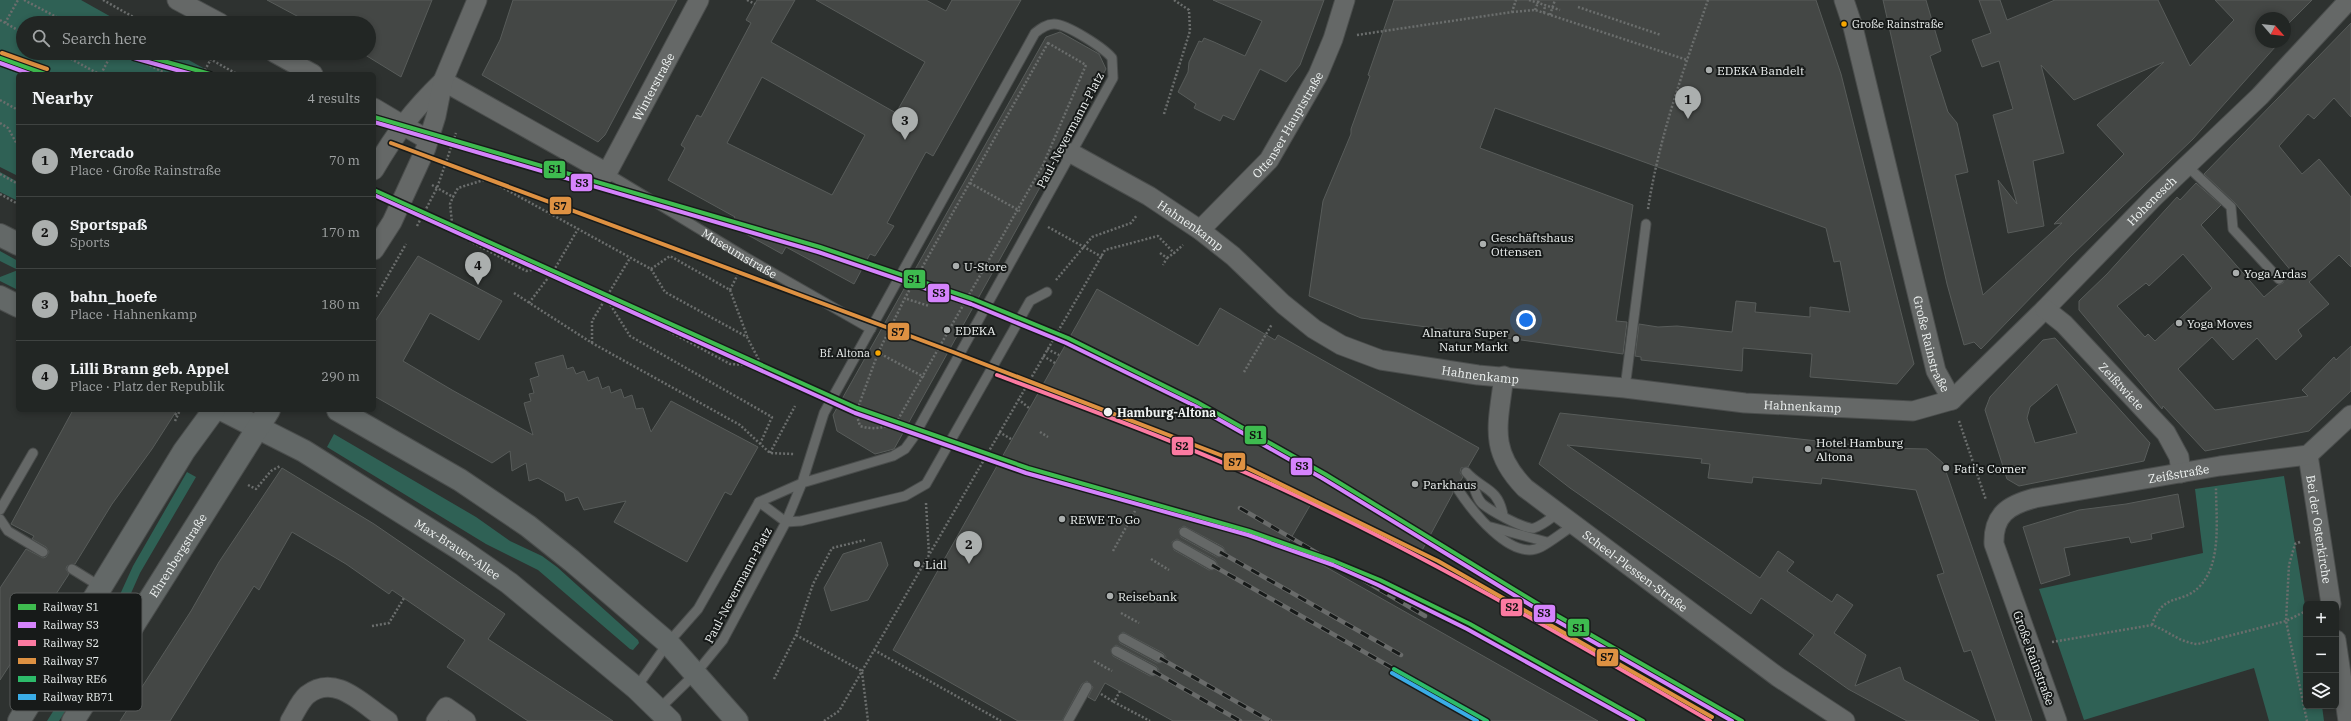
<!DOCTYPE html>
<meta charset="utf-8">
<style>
:root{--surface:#222624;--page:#2a2e2c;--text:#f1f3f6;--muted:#a2a5a6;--line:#3f4341;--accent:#abafae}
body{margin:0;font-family:"IBM Plex Serif",serif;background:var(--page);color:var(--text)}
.controls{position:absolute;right:12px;bottom:12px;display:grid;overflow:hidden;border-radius:6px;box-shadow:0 2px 6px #0003}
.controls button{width:36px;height:36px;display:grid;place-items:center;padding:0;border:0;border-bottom:1px solid var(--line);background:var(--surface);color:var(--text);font:20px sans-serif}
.compass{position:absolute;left:2255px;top:12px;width:36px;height:36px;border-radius:50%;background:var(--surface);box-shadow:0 2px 6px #0003;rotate:118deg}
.you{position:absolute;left:1526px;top:320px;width:14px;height:14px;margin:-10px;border:3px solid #fff;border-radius:50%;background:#1a73e8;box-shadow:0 0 0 6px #1a73e833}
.badge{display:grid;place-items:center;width:26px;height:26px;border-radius:50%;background:var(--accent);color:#111;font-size:13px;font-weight:700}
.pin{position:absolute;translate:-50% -33px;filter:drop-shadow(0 1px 2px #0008)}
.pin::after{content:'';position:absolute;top:21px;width:14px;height:12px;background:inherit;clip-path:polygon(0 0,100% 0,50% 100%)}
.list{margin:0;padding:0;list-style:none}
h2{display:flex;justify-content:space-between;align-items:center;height:52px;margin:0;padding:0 16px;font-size:17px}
h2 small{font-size:13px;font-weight:400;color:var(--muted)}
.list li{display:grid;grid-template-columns:26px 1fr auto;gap:12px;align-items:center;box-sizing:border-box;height:72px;padding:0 16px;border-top:1px solid var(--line)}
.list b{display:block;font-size:15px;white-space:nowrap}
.list p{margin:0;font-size:13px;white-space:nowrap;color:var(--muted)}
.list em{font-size:13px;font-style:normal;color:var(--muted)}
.icon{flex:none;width:22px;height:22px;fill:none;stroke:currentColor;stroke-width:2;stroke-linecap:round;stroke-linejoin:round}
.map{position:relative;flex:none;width:2351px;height:721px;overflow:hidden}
.search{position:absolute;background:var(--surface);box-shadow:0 2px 6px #0003;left:16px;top:16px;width:360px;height:44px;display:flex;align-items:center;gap:10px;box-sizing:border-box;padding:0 14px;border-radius:22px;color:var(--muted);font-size:15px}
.panel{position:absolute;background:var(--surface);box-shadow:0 2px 6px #0003;left:16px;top:72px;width:360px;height:340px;border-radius:6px}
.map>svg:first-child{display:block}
.green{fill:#2f6155}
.building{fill:#444745;stroke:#585c5a;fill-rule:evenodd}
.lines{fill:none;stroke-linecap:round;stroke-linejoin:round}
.lane-casing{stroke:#4a4d4c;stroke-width:11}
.street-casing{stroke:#4a4d4c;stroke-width:21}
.secondary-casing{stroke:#4a4d4c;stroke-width:24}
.path{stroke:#6b6e6d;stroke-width:2.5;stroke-dasharray:2 2;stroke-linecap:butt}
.lane{stroke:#656867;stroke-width:9}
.street{stroke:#656867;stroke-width:19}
.secondary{stroke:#636867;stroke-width:22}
.rail-casing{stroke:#696b6a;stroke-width:4.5}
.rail{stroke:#171a19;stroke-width:3;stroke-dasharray:9;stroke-linecap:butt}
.rail-1-casing{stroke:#171a19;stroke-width:7}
.rail-2-casing{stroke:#171a19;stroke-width:7}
.rail-3-casing{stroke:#171a19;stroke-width:7}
.rail-4-casing{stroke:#171a19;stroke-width:7}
.rail-5-casing{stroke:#171a19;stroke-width:7}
.rail-6-casing{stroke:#171a19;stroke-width:7}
.rail-1{stroke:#3ebb4f;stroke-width:4}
.rail-2{stroke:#d583fc;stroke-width:4}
.rail-3{stroke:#fb7aa1;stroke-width:4}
.rail-4{stroke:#de9142;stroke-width:4}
.rail-5{stroke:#2dbb6a;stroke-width:4}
.rail-6{stroke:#3aace6;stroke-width:4}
.bus-dot{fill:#f7a600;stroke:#171a19;stroke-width:1.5}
.poi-dot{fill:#abafae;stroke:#171a19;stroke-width:1.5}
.stop-dot{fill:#eff3f2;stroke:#171a19;stroke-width:1.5}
.labels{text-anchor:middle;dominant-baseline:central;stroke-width:4;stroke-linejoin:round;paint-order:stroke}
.bus-label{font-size:11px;fill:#eff3f2;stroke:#171a19;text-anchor:start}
.poi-label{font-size:12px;fill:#eff3f2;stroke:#171a19;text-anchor:start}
.street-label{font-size:12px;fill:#eff3f2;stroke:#171a19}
.stop-label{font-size:12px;font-weight:bold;fill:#eff3f2;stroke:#171a19;text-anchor:start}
.key{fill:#171a19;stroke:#585b5a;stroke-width:1}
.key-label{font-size:11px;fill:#eff3f2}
.line-badge{stroke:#171a19;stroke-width:1.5}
.pale-badge-label{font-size:11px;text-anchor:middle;font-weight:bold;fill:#111}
</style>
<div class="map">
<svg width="2351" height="721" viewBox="0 0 2351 721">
<rect width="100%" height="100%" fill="#2e3230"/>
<path class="green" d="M0 0H81L122 23H23V53H176L214 74H18V176L0 167Z
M0 172 18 182V201L0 192Z
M0 251 18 261V290L0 281V277L18 270 0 261Z
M334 434 476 517 510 541 542 556 557 567 638 640 639 643 633 650 630 649 538 570 486 544 327 447Z
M187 472 196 477 140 573 108 645 59 721H47L102 634 133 566Z
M2284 476 2306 611V706H2322L2324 721H2269L2254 668 2084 720 2039 589 2203 553 2195 489Z"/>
<path class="building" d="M267 0H432L401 77 362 53H369V23H310Z
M513 0H677L605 135 598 142 482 75 500 40Z
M757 0H795L771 42 896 113 925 62 816 0H926L946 11 952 0H1021L933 156 926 152 887 223 894 226 875 256 870 254 854 284 786 247 782 254 730 225 735 217 668 180 685 148 681 145 697 115 701 117 751 23 746 20ZM762 77 865 135 832 195 727 143Z
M1213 0H1324L1300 65 1286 82 1260 69 1234 120 1223 115 1220 121 1194 108 1196 104 1178 92 1188 72 1189 62 1199 41 1202 42 1204 38 1214 42 1245 56 1262 21Z
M1394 0H1816L1841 74 1914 364 1897 384 1810 377 1812 354 1743 348 1742 371 1641 360V357L1635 356 1639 324 1658 327 1677 326 1732 332 1736 301 1756 303 1755 312 1810 317V307L1850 312 1840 261 1834 262 1826 228 1495 108 1480 148 1633 205 1616 321 1627 322 1623 354 1361 318 1309 296 1323 201 1351 134V129L1370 76 1368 75Z
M1883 0H1926L1941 51 1930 56 1948 112 1957 123 1968 172 1955 175 1983 295 2062 223 2054 224 2124 154 2097 125 2164 62 2074 100 2041 65 2064 153 2033 161 2044 226 2008 233 1998 180 2017 204 1993 115 2013 109 1999 61 1982 67 1972 40 1991 33 1979 0H2000L2007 20 2055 0H2158L2190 66 2234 20 2215 0H2312L2285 27V18H2261V42H2272L2276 46 2193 139 2071 256 1981 349 1974 342 1964 345 1947 284Z
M2351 23V117L2334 98 2314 119 2308 114 2279 146 2302 174 2319 159 2351 197V267L2339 255 2309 282 2329 304 2298 330 2302 336 2276 360 2257 338 2233 360 2212 337 2178 369 2215 410 2308 396 2302 390 2334 357 2336 360 2351 346V391L2309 431 2205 451 2163 406 2162 409 2079 310V301L2107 274 2177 197 2180 200 2196 183 2221 205 2201 225 2264 297 2278 285 2283 283 2285 278 2292 272 2235 203 2204 174ZM2183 254 2212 288 2155 341 2148 334 2145 337 2117 306 2146 283 2149 286Z
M1060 32 1099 54 1106 69 894 449 875 454 837 431 833 415 1046 37Z
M418 256 502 301 479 340 430 313 403 361 452 390 533 435 524 403 531 401 529 394 534 393 530 379 539 376 535 363 563 355 567 369 573 367 576 374 584 371 588 381 598 377 602 389 609 386 611 393 621 389 624 398 632 395 636 409 643 408 651 432 671 401 758 447 731 495 725 492 687 562 614 522 626 501 584 510 578 497 566 501 564 493 538 478 529 481 526 463 512 471 510 451 492 463 374 396V323Z
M1097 289 1198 346 1220 308 1275 340 1278 335 1479 448 1468 467 1461 468 1460 473 1463 477 1459 483 1452 485 1453 493 1419 556 1315 497 1287 545 1598 721H1173L1105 683 1095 701 1088 697 1093 687 1087 681 1082 684 1062 721H1018L893 650ZM1184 526 1223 547 1226 552 1225 555 1217 557 1181 537 1179 529ZM1177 539 1215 560 1218 565 1217 568 1209 570 1174 550 1172 542ZM1123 632 1163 653 1166 657 1165 661 1157 663 1120 643 1118 636ZM1116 645 1156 666 1159 670 1158 674 1150 676 1113 656 1111 649Z
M2055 338 2150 443 2144 461 2019 486 2007 479 1985 410 1990 397 2028 356 2043 340ZM2057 384 2077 433 2035 443 2027 418 2030 407Z
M73 410H177L152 449 112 504 75 564 67 566 66 569 69 574 0 680V588L26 549 43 558 46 557 49 552 46 547 32 539 34 536 11 524Z
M1560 413 1882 448 1927 449 1943 463 2032 721H1996L1971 650 1964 652 1937 575 1944 573 1916 490 1822 478 1821 484 1753 477 1752 483 1708 478 1710 464 1701 463 1702 459 1567 445 1760 578 1778 551 1794 562 1787 571 1832 602 1837 594 1853 605 1834 633 1866 655 1855 686 1900 667 1904 680 1979 721H1907L1848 689 1799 654 1814 635 1761 598 1751 614 1570 488 1539 464Z
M282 468 374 524 505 614 488 639 613 721H528L447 667 465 640 392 590 389 594 346 564 292 532 259 590 254 586 170 721H120L191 611 219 562Z
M2178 494 2184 527 2151 534 2152 539 2131 543 2129 537 2064 548 2070 575 2041 584 2023 527 2079 510 2126 504Z
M881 542 888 565 868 600 831 611 824 588 843 554Z"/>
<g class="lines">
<g class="lane-casing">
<g id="lane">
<path d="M2187 166 2231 207 2233 229 2279 279"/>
<path id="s1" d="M607 173 747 258 871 329"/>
<path d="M1625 388 1646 224"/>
<path d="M1466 472C1482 490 1498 487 1503 515"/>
<path d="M1471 478C1474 485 1475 495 1480 501 1484 508 1527 531 1534 528 1542 526 1551 518 1558 513"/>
<path d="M1457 488C1470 508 1511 563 1541 547 1552 541 1563 532 1574 525"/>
<path d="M759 502 786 522"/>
<path d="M0 510 33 453"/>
<path d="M0 519 8 531 43 552"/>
<path d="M786 522 801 521 905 496 926 484 1030 301 1047 292"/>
<path d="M1491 527 1547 542"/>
<path d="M1184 532 1220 552"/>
<path d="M1177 545 1212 565"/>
<path d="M72 569 101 587"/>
<path d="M1123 638 1160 658"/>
<path d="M1116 651 1153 671"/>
<path d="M636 688 668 643 698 609 759 502 802 483 893 456 905 449 913 438 1113 78 1112 58C1104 48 1067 24 1054 24 1046 24 1040 29 1035 33L824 413 802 483 786 522 723 640 696 673 659 709"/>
<path d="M1068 721 1087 687"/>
</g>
</g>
<g class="street-casing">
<g id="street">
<path d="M177 0 220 23"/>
<path id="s2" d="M1844 0 1853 27 1936 371 1952 400"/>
<path d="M275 53 313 74"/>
<path id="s3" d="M443 81 607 173 699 0"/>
<path d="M374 108 428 140"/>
<path id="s4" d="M1071 153 1149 196 1200 230 1233 256 1283 304 1314 329 1341 345 1381 360 1478 375 1625 388 1745 403 1913 411 1952 400 2045 309 2154 197 2260 96 2349 0"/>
<path d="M374 170C395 134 413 110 443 81"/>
<path id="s5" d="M1200 230 1269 160 1318 75 1333 39 1345 0"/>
<path d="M374 250 392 222 426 148 436 116 443 81 477 0"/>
<path id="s6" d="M2045 309 2064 324 2166 433 2179 457 2181 473"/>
<path id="s7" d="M1504 376C1498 425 1488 450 1525 488L1778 677 1845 721"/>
<path id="s8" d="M2308 455 2331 604"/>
<path d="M2336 640 2348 721"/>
<path d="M290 721C295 713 300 701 307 695 336 672 364 706 388 721"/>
<path d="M436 721 446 707 466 721"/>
<path id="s9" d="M2057 721 1994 544C1993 515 2008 505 2035 498L2220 466 2308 455 2351 415"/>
</g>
</g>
<g class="secondary-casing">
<g id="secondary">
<path d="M0 235 18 244"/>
<path d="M0 297 18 306"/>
<path id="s10" d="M223 410 304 451 460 549 509 583 636 688 670 721"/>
<path d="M338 410 460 480 528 526 572 561 668 643 737 721"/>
<path d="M19 721 184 451 214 410"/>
<path id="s11" d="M73 721 269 410"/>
</g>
</g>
<path class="path" d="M24 0 68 23
M103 0 144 23
M747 0 755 4
M1529 0 1560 10
M1578 7 1661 35
M1535 10 1539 0
M1512 12 1535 10 1687 60
M1544 13 1545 5
M1550 15 1555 0
M0 20 23 33
M5 23 18 0
M128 23 132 16
M1357 35 1512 12 1516 0
M1048 43 1086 65 1043 165 896 423C883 428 873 430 860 426L856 413 878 353 905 298Z
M60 53 99 74
M125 53 167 74
M199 53 237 74
M101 74 112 53
M203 74 214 53
M0 100 18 110
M1164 114 1190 31 1189 10 1174 0
M0 123 8 128 18 146
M0 174 18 184
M970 183 1020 211
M432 185 453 197 458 188 487 179 651 269 665 292 747 337 762 366 730 364 549 267 526 271 453 232 450 204 453 197
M0 194 18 204
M1648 209C1659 137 1684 68 1708 0
M417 226 437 188 456 133
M1048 227 1102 257
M1160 253 1167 258 1163 265
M1167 258 1174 253
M651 269 670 256 730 290 747 336
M918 279 966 302
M1056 280 1092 237 1131 223 1137 215
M730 290 739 272
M514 293 592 343 740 425 770 453 794 454
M606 298 630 336 772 417 760 444
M907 299 929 306
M374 300 406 244
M529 303 554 270 578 229
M592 343V321L630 258
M1047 349 1059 355
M877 352 924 377
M1043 356 1055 363
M1244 372 1272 324
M1018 399 1029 408
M173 410 177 416
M175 421 180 410
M1959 421 1986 500
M999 432 1011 439
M1040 432 1048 437
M770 453 795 406
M248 485 256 489 271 471 280 466
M926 503 929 554
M1178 511 1200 515
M2300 542 2295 544 2289 565 2286 621 2307 721
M1113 551 1135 511
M1151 559 1169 570
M1121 613 1139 623
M2152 625C2163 591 2181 606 2200 586 2222 562 2216 519 2216 488
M372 626 389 623 404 598
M796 635 862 671
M2052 642 2152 625C2169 631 2180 643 2198 644L2286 621 2306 611
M874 650 1001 721
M1094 661 1112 671
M862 672 868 721
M774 679 796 635 813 584 832 548 865 540
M1120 691 1114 702 1150 721
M1101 694 1114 702
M824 721 839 711 1105 250 1158 236 1174 253 1183 245"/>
<use href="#lane" class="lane"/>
<use href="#street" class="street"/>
<use href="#secondary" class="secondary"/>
<g class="rail-casing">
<path id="rail" d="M1240 508 1425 616
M1220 552 1401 655
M1212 565 1394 669
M1160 658 1270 721
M1153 671 1240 721"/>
</g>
<use href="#rail" class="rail"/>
<g class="rail-1-casing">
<path id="rail-1" d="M135 53 210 74
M0 58 45 74
M374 117 820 247 973 299 1068 338 1197 402 1325 474 1558 616 1742 721
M374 190 857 408 1028 468 1249 531 1334 561 1380 580 1470 624 1643 721"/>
</g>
<g class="rail-2-casing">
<path id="rail-2" d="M134 58 191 74
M0 63 30 74
M374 122 818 252 971 304 1066 343 1195 406 1322 478 1555 620 1732 721
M374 195 855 413 1026 473 1248 535 1333 565 1378 585 1467 629 1633 721"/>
</g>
<g class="rail-3-casing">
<path id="rail-3" d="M997 375C1093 411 1189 446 1282 489 1429 557 1570 640 1710 721"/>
</g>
<g class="rail-4-casing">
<path id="rail-4" d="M2 53 47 69
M391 143 953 352 1223 456 1438 561 1712 717"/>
</g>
<g class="rail-5-casing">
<path id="rail-5" d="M1394 669 1487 721"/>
</g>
<g class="rail-6-casing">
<path id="rail-6" d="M1392 673 1477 721"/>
</g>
<use href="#rail-1" class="rail-1"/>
<use href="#rail-2" class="rail-2"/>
<use href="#rail-3" class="rail-3"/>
<use href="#rail-4" class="rail-4"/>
<use href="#rail-5" class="rail-5"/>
<use href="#rail-6" class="rail-6"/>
</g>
<g class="bus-dot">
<circle cx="1844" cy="24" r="3.5"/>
<circle cx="878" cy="353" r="3.5"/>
</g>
<g class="poi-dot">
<circle cx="1709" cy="70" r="4"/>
<circle cx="1483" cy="244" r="4"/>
<circle cx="956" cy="266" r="4"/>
<circle cx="2236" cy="273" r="4"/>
<circle cx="2179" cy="323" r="4"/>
<circle cx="947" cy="330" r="4"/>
<circle cx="1516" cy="339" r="4"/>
<circle cx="1808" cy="449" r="4"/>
<circle cx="1946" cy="468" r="4"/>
<circle cx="1415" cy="484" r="4"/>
<circle cx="1062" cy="519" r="4"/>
<circle cx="917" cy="564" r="4"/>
<circle cx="1110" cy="596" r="4"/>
</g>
<circle class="stop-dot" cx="1108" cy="412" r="5"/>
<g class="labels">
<g class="bus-label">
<text x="1852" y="24">Große Rainstraße</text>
<text x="870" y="353" text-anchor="end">Bf. Altona</text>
</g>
<g class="poi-label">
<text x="1717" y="70">EDEKA Bandelt</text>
<text x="1491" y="237">Geschäftshaus<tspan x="1491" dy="14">Ottensen</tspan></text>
<text x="964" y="266">U-Store</text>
<text x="2244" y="273">Yoga Ardas</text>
<text x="2187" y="323">Yoga Moves</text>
<text x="955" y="330">EDEKA</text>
<text x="1508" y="332" text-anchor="end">Alnatura Super<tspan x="1508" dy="14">Natur Markt</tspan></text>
<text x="1816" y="442">Hotel Hamburg<tspan x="1816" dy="14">Altona</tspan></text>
<text x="1954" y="468">Fati's Corner</text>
<text x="1423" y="484">Parkhaus</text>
<text x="1070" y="519">REWE To Go</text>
<text x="925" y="564">Lidl</text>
<text x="1118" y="596">Reisebank</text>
</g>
<g class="street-label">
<text stroke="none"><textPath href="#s3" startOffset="286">Winterstraße</textPath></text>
<text stroke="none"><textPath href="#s5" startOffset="138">Ottenser Hauptstraße</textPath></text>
<text transform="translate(1070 130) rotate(-62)">Paul-Nevermann-Platz</text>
<text stroke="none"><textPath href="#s4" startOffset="1233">Hohenesch</textPath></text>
<text stroke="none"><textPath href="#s4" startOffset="140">Hahnenkamp</textPath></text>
<text stroke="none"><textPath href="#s1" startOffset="155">Museumstraße</textPath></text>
<text stroke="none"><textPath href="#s2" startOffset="355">Große Rainstraße</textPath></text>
<text stroke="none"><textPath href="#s4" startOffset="476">Hahnenkamp</textPath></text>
<text stroke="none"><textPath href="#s6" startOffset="109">Zeißtwiete</textPath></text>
<text stroke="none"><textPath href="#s4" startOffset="800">Hahnenkamp</textPath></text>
<text stroke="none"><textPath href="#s9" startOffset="402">Zeißstraße</textPath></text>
<text stroke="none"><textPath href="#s8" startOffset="75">Bei der Osterkirche</textPath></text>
<text stroke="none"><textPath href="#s10" startOffset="273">Max-Brauer-Allee</textPath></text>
<text stroke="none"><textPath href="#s11" startOffset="196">Ehrenbergstraße</textPath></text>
<text stroke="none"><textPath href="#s7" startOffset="258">Scheel-Plessen-Straße</textPath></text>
<text transform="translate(738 585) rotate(-62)">Paul-Nevermann-Platz</text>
<text transform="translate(2034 658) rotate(70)">Große Rainstraße</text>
</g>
<g class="stop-label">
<text x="1117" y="412">Hamburg-Altona</text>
</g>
</g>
<rect x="10" y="593" width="132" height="118" rx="6" class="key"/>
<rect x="18" y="604" width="18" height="6" fill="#3ebb4f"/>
<rect x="18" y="622" width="18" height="6" fill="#d583fc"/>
<rect x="18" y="640" width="18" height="6" fill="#fb7aa1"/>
<rect x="18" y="658" width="18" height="6" fill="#de9142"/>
<rect x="18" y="676" width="18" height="6" fill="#2dbb6a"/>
<rect x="18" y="694" width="18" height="6" fill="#3aace6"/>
<g class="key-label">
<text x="43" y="611">Railway S1</text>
<text x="43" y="629">Railway S3</text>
<text x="43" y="647">Railway S2</text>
<text x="43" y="665">Railway S7</text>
<text x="43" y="683">Railway RE6</text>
<text x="43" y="701">Railway RB71</text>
</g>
<g class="line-badge">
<rect x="543" y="160" width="23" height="19" rx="4" fill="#3ebb4f"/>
<rect x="570" y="173" width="23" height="19" rx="4" fill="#d583fc"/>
<rect x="549" y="196" width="23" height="19" rx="4" fill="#de9142"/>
<rect x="903" y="269" width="23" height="20" rx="4" fill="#3ebb4f"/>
<rect x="927" y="283" width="23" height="20" rx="4" fill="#d583fc"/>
<rect x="887" y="322" width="23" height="19" rx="4" fill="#de9142"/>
<rect x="1244" y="425" width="23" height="20" rx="4" fill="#3ebb4f"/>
<rect x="1171" y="436" width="23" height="20" rx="4" fill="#fb7aa1"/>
<rect x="1223" y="452" width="23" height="19" rx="4" fill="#de9142"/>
<rect x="1290" y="457" width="23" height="19" rx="4" fill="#d583fc"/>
<rect x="1500" y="598" width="23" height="19" rx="4" fill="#fb7aa1"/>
<rect x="1533" y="604" width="23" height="19" rx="4" fill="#d583fc"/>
<rect x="1567" y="618" width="23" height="19" rx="4" fill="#3ebb4f"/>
<rect x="1596" y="648" width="23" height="19" rx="4" fill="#de9142"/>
</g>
<g class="pale-badge-label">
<text x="555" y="173">S1</text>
<text x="582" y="187">S3</text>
<text x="560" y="210">S7</text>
<text x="914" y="283">S1</text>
<text x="939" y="297">S3</text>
<text x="898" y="336">S7</text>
<text x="1256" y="439">S1</text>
<text x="1182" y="450">S2</text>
<text x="1235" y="466">S7</text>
<text x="1302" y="470">S3</text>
<text x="1512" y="611">S2</text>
<text x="1544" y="617">S3</text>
<text x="1579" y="632">S1</text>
<text x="1607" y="661">S7</text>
</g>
</svg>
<div class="controls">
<button>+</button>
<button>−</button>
<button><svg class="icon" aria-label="layers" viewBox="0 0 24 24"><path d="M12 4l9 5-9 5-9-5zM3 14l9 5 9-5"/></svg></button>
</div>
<svg class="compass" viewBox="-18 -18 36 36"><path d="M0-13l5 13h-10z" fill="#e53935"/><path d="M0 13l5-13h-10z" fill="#a2a5a6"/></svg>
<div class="you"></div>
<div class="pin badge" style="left:1688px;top:119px">1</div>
<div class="pin badge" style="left:969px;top:564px">2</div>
<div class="pin badge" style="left:905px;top:140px">3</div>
<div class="pin badge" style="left:478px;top:285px">4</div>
<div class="search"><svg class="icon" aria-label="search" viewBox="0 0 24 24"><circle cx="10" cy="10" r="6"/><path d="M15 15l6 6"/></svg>Search here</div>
<section class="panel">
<h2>Nearby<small>4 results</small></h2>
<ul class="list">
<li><span class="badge">1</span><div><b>Mercado</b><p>Place · Große Rainstraße</p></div><em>70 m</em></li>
<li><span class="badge">2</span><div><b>Sportspaß</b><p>Sports</p></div><em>170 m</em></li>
<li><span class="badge">3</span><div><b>bahn_hoefe</b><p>Place · Hahnenkamp</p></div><em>180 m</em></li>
<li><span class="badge">4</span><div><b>Lilli Brann geb. Appel</b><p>Place · Platz der Republik</p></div><em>290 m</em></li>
</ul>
</section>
</div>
